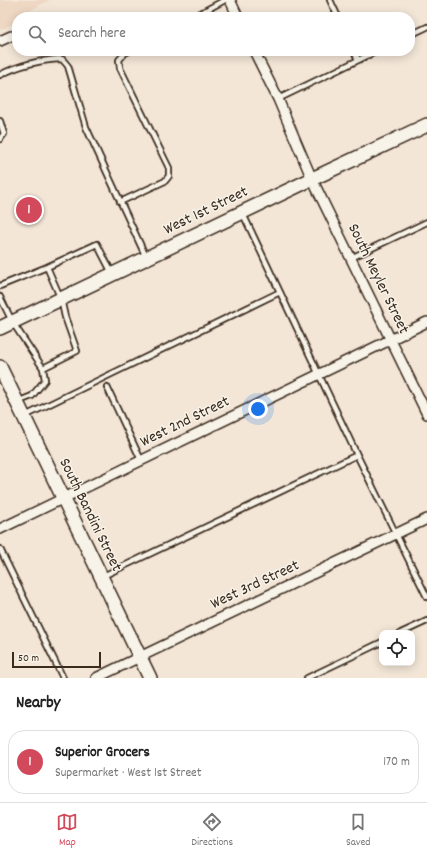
<!DOCTYPE html>
<meta charset="utf-8">
<style>
:root{--surface:#fff;--page:#f6f6f6;--text:#222;--muted:#767676;--line:#e0e0e0;--accent:#d1495b}
body{margin:0;font-family:Dekko,sans-serif;background:var(--page);color:var(--text)}
.controls{position:absolute;right:12px;bottom:12px;display:grid;overflow:hidden;border-radius:8px;box-shadow:0 2px 10px #0003}
.controls button{width:36px;height:36px;display:grid;place-items:center;padding:0;border:0;border-bottom:1px solid var(--line);background:var(--surface);color:var(--text);font:20px sans-serif}
.scale{position:absolute;left:12px;bottom:10px;width:89px;box-sizing:border-box;padding-left:4px;border:2px solid #3b2a1e;border-top:0;font-size:11px;line-height:14px;white-space:nowrap;color:#3b2a1e;-webkit-text-stroke:3px #f7f3e8;paint-order:stroke}
.you{position:absolute;left:258px;top:409px;width:14px;height:14px;margin:-10px;border:3px solid #fff;border-radius:50%;background:#1a73e8;box-shadow:0 0 0 6px #1a73e833}
.badge{display:grid;place-items:center;width:26px;height:26px;border-radius:50%;background:var(--accent);color:#fff;font-size:13px;font-weight:700}
.pin{position:absolute;translate:-50% -50%;border:2px solid #fff;box-shadow:0 1px 4px #0006}
.list{margin:0;padding:0;list-style:none}
h2{display:flex;justify-content:space-between;align-items:center;height:52px;margin:0;padding:0 16px;font-size:17px}
h2 small{font-size:13px;font-weight:400;color:var(--muted)}
.list li{display:grid;grid-template-columns:26px 1fr auto;gap:12px;align-items:center;box-sizing:border-box;height:64px;margin:0 8px 8px;padding:0 8px;border:1px solid var(--line);border-radius:16px}
.list b{display:block;font-size:15px;white-space:nowrap}
.list p{margin:0;font-size:13px;white-space:nowrap;color:var(--muted)}
.list em{font-size:13px;font-style:normal;color:var(--muted)}
.icon{flex:none;width:22px;height:22px;fill:none;stroke:currentColor;stroke-width:2;stroke-linecap:round;stroke-linejoin:round}
.map{position:relative;flex:none;width:427px;height:678px;overflow:hidden}
.search{position:absolute;background:var(--surface);box-shadow:0 2px 10px #0003;left:12px;right:12px;top:12px;height:44px;display:flex;align-items:center;gap:10px;box-sizing:border-box;padding:0 14px;border-radius:16px;color:var(--muted);font-size:15px}
.sheet{height:124px;background:var(--surface)}
nav{display:flex;justify-content:space-around;align-items:center;box-sizing:border-box;height:56px;border-top:1px solid var(--line);background:var(--surface);font-size:11px;color:var(--muted)}
nav a{display:grid;justify-items:center;gap:2px}
nav .on{color:var(--accent)}
.map>svg:first-child{display:block}
.built{fill:#eed7c3}
.lines{fill:none;stroke-linecap:round;stroke-linejoin:round}
.lane-casing{stroke:#3b2a1e;stroke-width:8}
.street-casing{stroke:#3b2a1e;stroke-width:12}
.secondary-casing{stroke:#3b2a1e;stroke-width:16}
.lane{stroke:#f7f3e8;stroke-width:4.5}
.street{stroke:#f7f3e8;stroke-width:9}
.secondary{stroke:#f7f3e8;stroke-width:13}
.labels{text-anchor:middle;dominant-baseline:central;stroke-width:3;stroke-linejoin:round;paint-order:stroke}
.street-label{font-size:16px;fill:#3b2a1e;stroke:#f7f3e8}
</style>
<div class="map">
<svg width="427" height="678" viewBox="0 0 427 678">
<rect width="100%" height="100%" fill="#f3e6d7"/>
<filter id="ink" filterUnits="userSpaceOnUse"><feTurbulence type="fractalNoise" baseFrequency=".025" numOctaves="2"/><feDisplacementMap in="SourceGraphic" scale="8" xChannelSelector="R" yChannelSelector="G"/><feConvolveMatrix kernelMatrix="1 2 1 2 8 2 1 2 1" color-interpolation-filters="sRGB"/></filter>
<g filter="url(#ink)">
<path class="built" d="M0 0H50L13 19 14 23 0 30Z"/>
<g class="lines">
<g class="lane-casing">
<path id="lane" d="M330 0 338 17
M193 17 225 0
M410 35 427 27
M354 51 358 60
M0 75C19 65 41 60 62 59L68 66 86 127 146 257
M278 99 377 51
M0 121 4 134 0 139
M120 202 165 181 169 176V168L120 68 119 60 125 53 129 51
M243 214 357 455 427 597
M351 258 427 222
M0 286 47 267 97 244 112 273
M0 297 13 323 43 368 77 351 65 317 61 299 47 267
M107 387 141 460
M17 402 32 396 45 380 43 368
M25 416 280 292
M0 549 63 678
M103 576 357 455
M401 633 427 621
M307 678 382 642"/>
</g>
<g class="street-casing">
<path id="street" d="M230 0 238 17
M0 41 11 36
M254 51 278 99 312 179 427 414
M0 529 427 322
M96 678 427 519"/>
</g>
<g class="secondary-casing">
<path id="secondary" d="M0 328 312 179 427 125
M0 367 150 678"/>
</g>
<use href="#lane" class="lane"/>
<use href="#street" class="street"/>
<use href="#secondary" class="secondary"/>
</g>
</g>
<g class="labels">
<g class="street-label">
<text transform="translate(206 211) rotate(-26)">West 1st Street</text>
<text transform="translate(378 279) rotate(64)">South Meyler Street</text>
<text transform="translate(185 422) rotate(-26)">West 2nd Street</text>
<text transform="translate(90 515) rotate(64)">South Bandini Street</text>
<text transform="translate(255 585) rotate(-25)">West 3rd Street</text>
</g>
</g>
</svg>
<div class="controls">
<button><svg class="icon" aria-label="locate" viewBox="0 0 24 24"><circle cx="12" cy="12" r="6"/><path d="M12 2v4M12 18v4M2 12h4M18 12h4"/></svg></button>
</div>
<div class="scale">50 m</div>
<div class="you"></div>
<div class="pin badge" style="left:29px;top:210px">1</div>
<div class="search"><svg class="icon" aria-label="search" viewBox="0 0 24 24"><circle cx="10" cy="10" r="6"/><path d="M15 15l6 6"/></svg>Search here</div>
</div>
<section class="sheet">
<h2>Nearby<small></small></h2>
<ul class="list">
<li><span class="badge">1</span><div><b>Superior Grocers</b><p>Supermarket · West 1st Street</p></div><em>170 m</em></li>
</ul>
</section>
<nav>
<a class="on"><svg class="icon" aria-label="map" viewBox="0 0 24 24"><path d="M3 6l6-2 6 2 6-2v14l-6 2-6-2-6 2zM9 4v14M15 6v14"/></svg>Map</a>
<a><svg class="icon" aria-label="directions" viewBox="0 0 24 24"><path d="M12 3l9 9-9 9-9-9zM9 14v-3h6M13 9l2 2-2 2"/></svg>Directions</a>
<a><svg class="icon" aria-label="saved" viewBox="0 0 24 24"><path d="M7 4h10v16l-5-4-5 4z"/></svg>Saved</a>
</nav>
